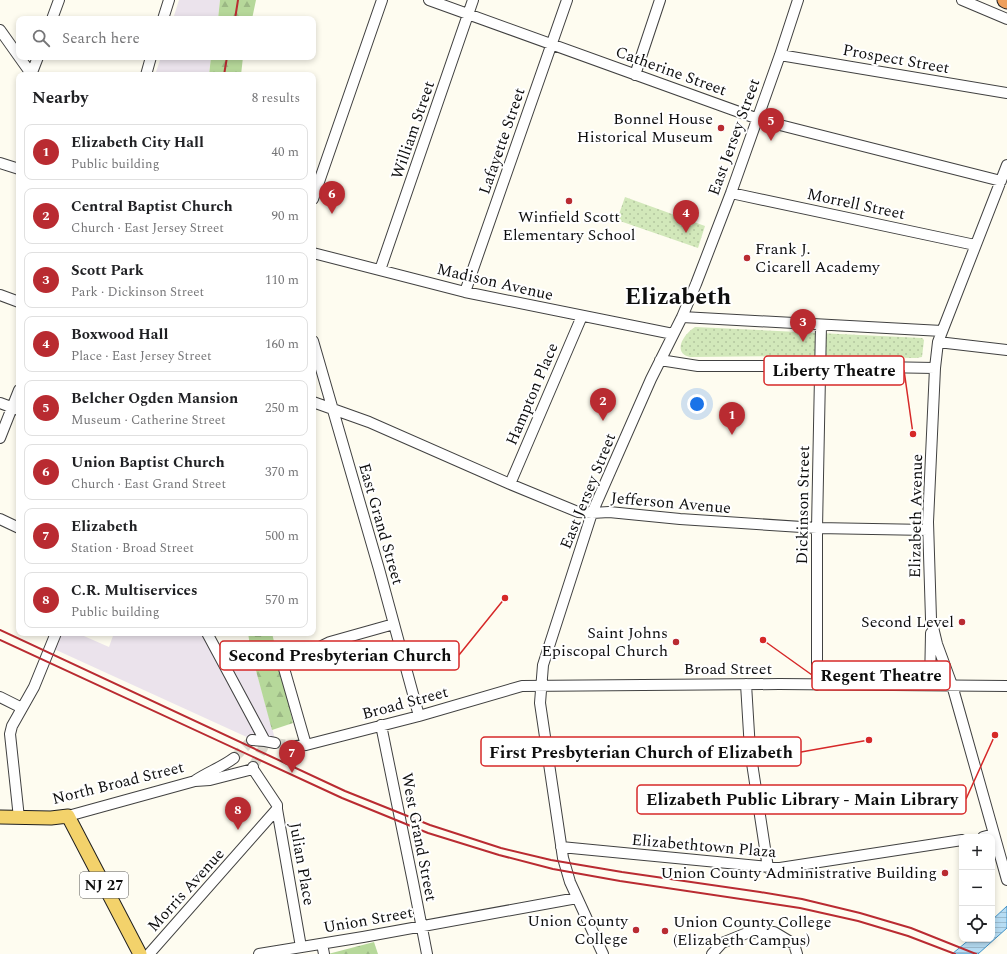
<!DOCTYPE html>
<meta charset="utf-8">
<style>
:root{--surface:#fff;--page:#f6f6f6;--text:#202124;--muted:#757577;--line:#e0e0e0;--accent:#b92b31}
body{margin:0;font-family:Spectral,serif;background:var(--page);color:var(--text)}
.controls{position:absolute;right:12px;bottom:12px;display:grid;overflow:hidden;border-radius:8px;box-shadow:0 2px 6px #0003}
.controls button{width:36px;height:36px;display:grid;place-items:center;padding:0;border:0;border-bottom:1px solid var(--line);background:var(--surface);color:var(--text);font:20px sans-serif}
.you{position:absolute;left:697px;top:404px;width:14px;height:14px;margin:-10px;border:3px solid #fff;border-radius:50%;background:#1a73e8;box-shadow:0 0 0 6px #1a73e833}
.badge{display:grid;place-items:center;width:26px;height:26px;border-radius:50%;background:var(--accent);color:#fff;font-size:13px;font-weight:700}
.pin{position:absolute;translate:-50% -33px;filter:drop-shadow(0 1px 2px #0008)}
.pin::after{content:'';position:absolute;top:21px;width:14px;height:12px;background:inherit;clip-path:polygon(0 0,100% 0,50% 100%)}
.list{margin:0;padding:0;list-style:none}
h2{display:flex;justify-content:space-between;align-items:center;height:52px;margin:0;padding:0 16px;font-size:17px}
h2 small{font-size:13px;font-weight:400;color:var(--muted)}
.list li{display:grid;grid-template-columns:26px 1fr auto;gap:12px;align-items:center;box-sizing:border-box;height:56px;margin:0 8px 8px;padding:0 8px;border:1px solid var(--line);border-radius:8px}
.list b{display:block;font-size:15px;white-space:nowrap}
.list p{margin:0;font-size:13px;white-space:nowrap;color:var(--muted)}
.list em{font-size:13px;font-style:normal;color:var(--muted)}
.icon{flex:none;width:22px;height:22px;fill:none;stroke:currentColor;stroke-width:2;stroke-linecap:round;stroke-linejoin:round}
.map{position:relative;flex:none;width:1007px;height:954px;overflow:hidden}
.search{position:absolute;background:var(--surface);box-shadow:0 2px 6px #0003;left:16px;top:16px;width:300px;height:44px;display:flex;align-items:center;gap:10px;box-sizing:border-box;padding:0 14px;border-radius:8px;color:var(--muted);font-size:15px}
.panel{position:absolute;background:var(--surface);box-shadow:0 2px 6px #0003;left:16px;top:72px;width:300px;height:564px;border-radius:8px}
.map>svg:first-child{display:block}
.industrial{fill:#ebe3ec}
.grass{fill:url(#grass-dots)}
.forest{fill:url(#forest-firs)}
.water{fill:url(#water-rules);stroke:#4092c8}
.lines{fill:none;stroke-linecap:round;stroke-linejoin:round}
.minor-tunnel{stroke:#dad8ce;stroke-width:10;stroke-dasharray:10 5;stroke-linecap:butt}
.minor-casing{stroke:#414141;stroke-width:12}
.major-casing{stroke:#1f1f1f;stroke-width:15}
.highway-casing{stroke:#1f1f1f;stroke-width:17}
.minor{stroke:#fff;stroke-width:10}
.major{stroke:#f3d26b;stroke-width:13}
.highway{stroke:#efa05d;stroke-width:15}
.rail{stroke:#b92b31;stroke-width:2}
.poi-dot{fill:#b92b31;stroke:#fff;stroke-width:1.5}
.labels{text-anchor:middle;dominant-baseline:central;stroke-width:4;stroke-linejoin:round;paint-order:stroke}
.shield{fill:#fff;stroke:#565656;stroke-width:1}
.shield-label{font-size:15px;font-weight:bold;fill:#0e0e0e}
.street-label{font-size:16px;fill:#0e0e0e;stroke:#fff}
.poi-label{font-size:16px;fill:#0e0e0e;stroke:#fff;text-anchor:end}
.town-label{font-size:24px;font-weight:bold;fill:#0e0e0e;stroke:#fff}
.leader{fill:none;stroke:#d62828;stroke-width:1.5}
.callout-dot{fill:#d62828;stroke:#fff;stroke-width:1.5}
.callout{fill:#fff;stroke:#d62828;stroke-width:1.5}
.callout-label{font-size:17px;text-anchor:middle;font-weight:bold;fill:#0e0e0e}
</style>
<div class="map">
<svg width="1007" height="954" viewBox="0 0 1007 954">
<defs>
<pattern id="grass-dots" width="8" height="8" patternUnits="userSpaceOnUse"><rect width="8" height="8" fill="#d2e8ba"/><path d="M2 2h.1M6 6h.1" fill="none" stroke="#b3c69f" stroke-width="1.8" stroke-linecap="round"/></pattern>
<pattern id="forest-firs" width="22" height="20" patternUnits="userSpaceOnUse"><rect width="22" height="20" fill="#b6d89a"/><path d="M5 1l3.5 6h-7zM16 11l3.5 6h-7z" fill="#9bb884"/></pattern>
<pattern id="water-rules" width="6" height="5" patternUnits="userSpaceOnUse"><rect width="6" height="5" fill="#b6ddf4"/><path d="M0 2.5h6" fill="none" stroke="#9bbcd0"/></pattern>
</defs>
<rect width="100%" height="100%" fill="#fefcf0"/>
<path class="industrial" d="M179 0H220L218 19H173Z
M161 57H211L209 75H155Z
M60 633H77L109 647 114 633H207L224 665 251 652 275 739 260 743 54 649Z"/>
<path class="grass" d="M625 197 705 226 698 248 617 220Z
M695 327 922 338 924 340 922 357 916 358 806 356 690 357C671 352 685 333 695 327Z"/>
<path class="forest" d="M220 0H256L252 19H218Z
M211 57H243L241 75H209Z
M248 633H272L293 723 272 730 251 652Z
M374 942 378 954H328Z"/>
<path class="water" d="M1007 906V928L978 954H952L970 939H992V920Z"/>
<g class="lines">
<path class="minor-tunnel" d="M275 743 296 746
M234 758 252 740
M253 767 264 746"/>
<g class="minor-casing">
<path id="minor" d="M429 0 764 121 1001 181
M962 0 1007 19
M52 19 59 0
M163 19 169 0
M0 30 32 75
M780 55 1007 93
M31 75 38 57
M146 75 151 57
M635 75 660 0
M0 163 19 169
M1007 165 938 342 935 368 928 522 931 619 937 644 952 685 1007 880
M731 193 975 245
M313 199 382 0
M313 253 465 292 673 334
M380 270 473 0
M465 292 567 0
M0 295 19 302
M682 317 942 331
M313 341 379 569 419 716
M938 342 1007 350
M660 360 698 366H820L935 368
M313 402 369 422 510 484 578 512 592 513 609 512 680 519 817 528 928 530
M0 403 19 410
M0 438 19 390
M510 484 582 316
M0 519 19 528
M207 633 265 741
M746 684 750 750 768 868
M817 685V528L821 325
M930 685 931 633
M0 697 22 708
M381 725 413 882 427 954
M252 740 265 741 275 743
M306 745 283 665 330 642 394 624
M296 746 306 745 419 716 522 686 779 684 1007 686
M196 780C208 772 222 767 234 758
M277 809 301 947
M68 816 195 781 210 780 253 769V767
M19 818 10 734 12 726 34 687 56 633
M983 837 994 834
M561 847 780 868 962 840
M322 944 324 954
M149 954 277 809V805L253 769
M259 954 363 937 577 898
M603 954 570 882 563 858 540 703 543 665 592 513 651 379 682 317 696 284 731 193 780 55 798 0
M712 954 722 943 747 933 774 932 794 944 797 954"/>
</g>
<g class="major-casing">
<path id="major" d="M0 817 51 818 68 816 140 954"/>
</g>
<g class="highway-casing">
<path id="highway" d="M1005 0 1007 1"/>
</g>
<use href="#minor" class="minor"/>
<use href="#major" class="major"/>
<use href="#highway" class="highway"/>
<path class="rail" d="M235 19 238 0
M224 75 227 57
M0 630 345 791 430 825 501 848 551 860 622 872 760 892 802 899 860 913 911 928 976 954
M0 640 342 798 428 833 499 855 553 869 620 881 800 908 858 921 908 936 955 954"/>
</g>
<g class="poi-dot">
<circle cx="721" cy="128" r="4"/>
<circle cx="569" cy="201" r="4"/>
<circle cx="747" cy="258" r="4"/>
<circle cx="962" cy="622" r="4"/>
<circle cx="676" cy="642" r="4"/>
<circle cx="945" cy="873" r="4"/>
<circle cx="636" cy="930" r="4"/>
<circle cx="665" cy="931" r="4"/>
</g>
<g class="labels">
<rect class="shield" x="80" y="872" width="48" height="26" rx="3"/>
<g class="shield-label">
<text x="104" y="885">NJ 27</text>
</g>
<g class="street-label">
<text transform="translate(896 59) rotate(10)">Prospect Street</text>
<text transform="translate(671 71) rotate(20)">Catherine Street</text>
<text transform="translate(413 130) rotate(-71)">William Street</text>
<text transform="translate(734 137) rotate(-70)">East Jersey Street</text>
<text transform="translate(502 141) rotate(-71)">Lafayette Street</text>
<text transform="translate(856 204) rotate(12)">Morrell Street</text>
<text transform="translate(495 282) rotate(13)">Madison Avenue</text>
<text transform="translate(532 394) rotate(-67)">Hampton Place</text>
<text transform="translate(588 491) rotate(-68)">East Jersey Street</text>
<text transform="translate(671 503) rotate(5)">Jefferson Avenue</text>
<text transform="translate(803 505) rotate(-89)">Dickinson Street</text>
<text transform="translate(916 516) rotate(-89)">Elizabeth Avenue</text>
<text transform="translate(381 524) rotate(74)">East Grand Street</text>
<text x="728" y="669">Broad Street</text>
<text transform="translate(405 703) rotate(-15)">Broad Street</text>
<text transform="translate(118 783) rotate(-14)">North Broad Street</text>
<text transform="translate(419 837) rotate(79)">West Grand Street</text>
<text transform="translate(704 846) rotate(5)">Elizabethtown Plaza</text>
<text transform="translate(302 864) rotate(80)">Julian Place</text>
<text transform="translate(186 890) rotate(-48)">Morris Avenue</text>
<text transform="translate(368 920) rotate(-10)">Union Street</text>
</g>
<g class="poi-label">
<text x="713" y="119">Bonnel House<tspan x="713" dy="18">Historical Museum</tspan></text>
<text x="569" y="217" text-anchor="middle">Winfield Scott<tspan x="569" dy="18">Elementary School</tspan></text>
<text x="755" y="249" text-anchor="start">Frank J.<tspan x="755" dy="18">Cicarell Academy</tspan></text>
<text x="954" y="622">Second Level</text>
<text x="668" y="633">Saint Johns<tspan x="668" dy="18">Episcopal Church</tspan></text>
<text x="937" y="873">Union County Administrative Building</text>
<text x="628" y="921">Union County<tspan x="628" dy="18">College</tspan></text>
<text x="673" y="922" text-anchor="start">Union County College<tspan x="673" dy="18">(Elizabeth Campus)</tspan></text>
</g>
<g class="town-label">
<text x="678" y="297">Elizabeth</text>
</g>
</g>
<path class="leader" d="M913 434L904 370M505 598L459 655M763 640L812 675M869 740L801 752M995 735L966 799"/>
<g class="callout-dot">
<circle cx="913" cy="434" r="4"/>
<circle cx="505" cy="598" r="4"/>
<circle cx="763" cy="640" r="4"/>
<circle cx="869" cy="740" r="4"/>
<circle cx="995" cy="735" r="4"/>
</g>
<g class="callout">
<rect x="764" y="356" width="140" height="29" rx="4"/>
<rect x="220" y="641" width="239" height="29" rx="4"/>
<rect x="812" y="661" width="138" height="29" rx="4"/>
<rect x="481" y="737" width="320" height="29" rx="4"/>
<rect x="637" y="785" width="329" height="29" rx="4"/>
</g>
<g class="callout-label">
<text x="834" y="376">Liberty Theatre</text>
<text x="340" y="661">Second Presbyterian Church</text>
<text x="881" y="681">Regent Theatre</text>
<text x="641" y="758">First Presbyterian Church of Elizabeth</text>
<text x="802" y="805">Elizabeth Public Library - Main Library</text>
</g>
</svg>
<div class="controls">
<button>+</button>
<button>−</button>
<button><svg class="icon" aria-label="locate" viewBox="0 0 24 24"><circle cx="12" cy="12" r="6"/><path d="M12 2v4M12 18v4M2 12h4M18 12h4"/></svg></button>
</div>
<div class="you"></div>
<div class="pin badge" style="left:732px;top:435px">1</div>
<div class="pin badge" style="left:603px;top:421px">2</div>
<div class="pin badge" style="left:803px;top:342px">3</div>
<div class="pin badge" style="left:686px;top:233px">4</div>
<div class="pin badge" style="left:771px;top:141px">5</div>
<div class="pin badge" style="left:332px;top:214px">6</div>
<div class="pin badge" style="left:292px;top:773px">7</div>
<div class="pin badge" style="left:238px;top:830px">8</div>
<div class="search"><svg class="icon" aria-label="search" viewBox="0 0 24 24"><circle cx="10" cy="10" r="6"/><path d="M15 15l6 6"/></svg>Search here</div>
<section class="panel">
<h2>Nearby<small>8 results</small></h2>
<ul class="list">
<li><span class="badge">1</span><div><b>Elizabeth City Hall</b><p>Public building</p></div><em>40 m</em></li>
<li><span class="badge">2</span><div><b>Central Baptist Church</b><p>Church · East Jersey Street</p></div><em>90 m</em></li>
<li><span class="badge">3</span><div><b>Scott Park</b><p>Park · Dickinson Street</p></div><em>110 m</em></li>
<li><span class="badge">4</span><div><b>Boxwood Hall</b><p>Place · East Jersey Street</p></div><em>160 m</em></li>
<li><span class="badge">5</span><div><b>Belcher Ogden Mansion</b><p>Museum · Catherine Street</p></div><em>250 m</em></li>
<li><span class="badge">6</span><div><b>Union Baptist Church</b><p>Church · East Grand Street</p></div><em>370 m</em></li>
<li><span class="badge">7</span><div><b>Elizabeth</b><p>Station · Broad Street</p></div><em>500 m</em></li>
<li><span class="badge">8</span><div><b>C.R. Multiservices</b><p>Public building</p></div><em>570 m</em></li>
</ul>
</section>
</div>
